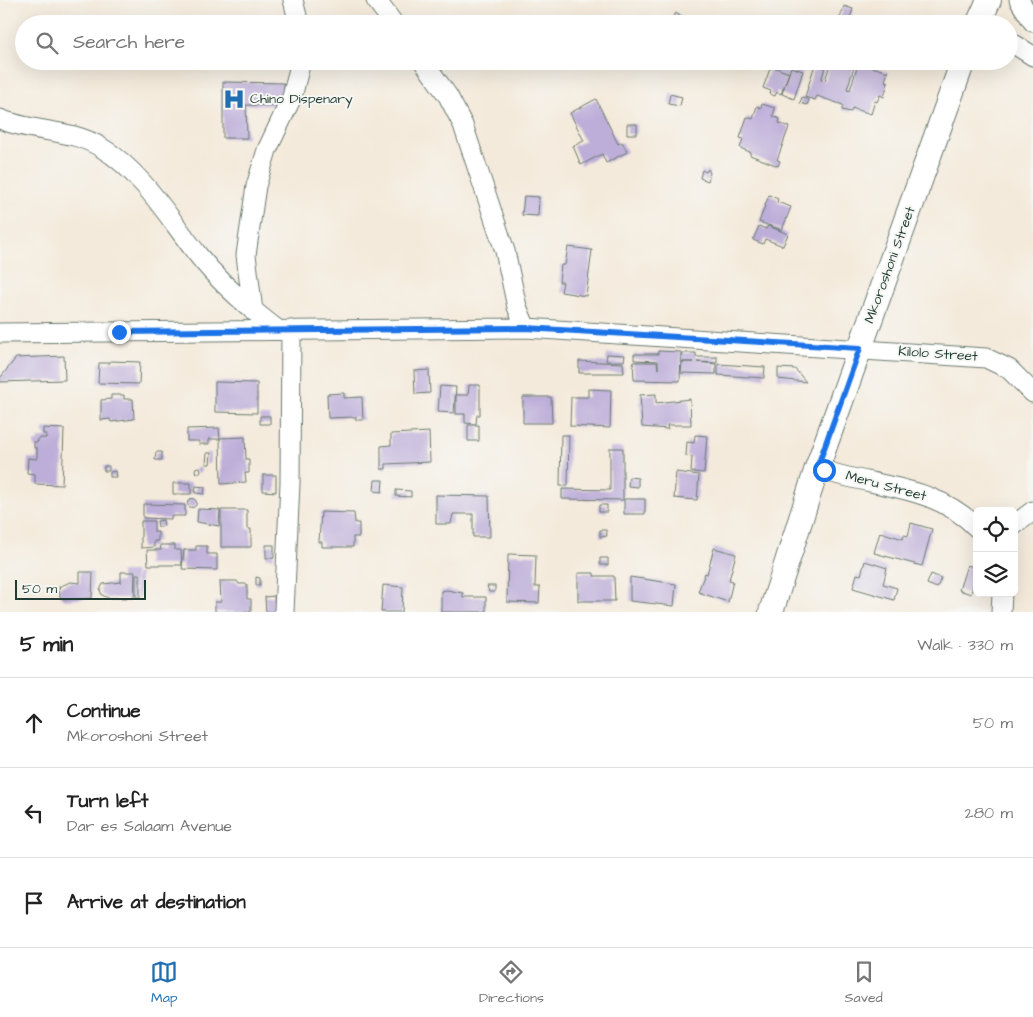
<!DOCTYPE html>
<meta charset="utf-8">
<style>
:root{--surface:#fff;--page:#f2f2f2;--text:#222;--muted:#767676;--line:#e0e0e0;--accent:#1f6fb2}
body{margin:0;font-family:"Architects Daughter",sans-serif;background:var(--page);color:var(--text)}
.controls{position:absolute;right:15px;bottom:15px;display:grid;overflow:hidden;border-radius:8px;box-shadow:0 5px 20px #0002}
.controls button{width:45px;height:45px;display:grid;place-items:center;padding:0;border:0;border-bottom:1px solid var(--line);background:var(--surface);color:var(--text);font:25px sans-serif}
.scale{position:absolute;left:15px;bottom:12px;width:131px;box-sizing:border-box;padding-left:5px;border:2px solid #1f3d34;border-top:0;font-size:14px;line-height:18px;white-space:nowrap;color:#1f3d34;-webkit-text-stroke:4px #f6f6f2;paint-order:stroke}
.stop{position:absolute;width:15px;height:15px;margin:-11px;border:4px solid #1a73e8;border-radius:50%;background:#fff}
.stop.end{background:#1a73e8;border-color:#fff;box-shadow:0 1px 5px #0008}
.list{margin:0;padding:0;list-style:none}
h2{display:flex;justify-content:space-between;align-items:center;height:65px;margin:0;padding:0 20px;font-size:21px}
h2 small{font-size:16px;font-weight:400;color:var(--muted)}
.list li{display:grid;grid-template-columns:32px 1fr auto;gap:15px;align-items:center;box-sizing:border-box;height:90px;padding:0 20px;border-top:1px solid var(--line)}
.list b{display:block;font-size:19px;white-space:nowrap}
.list p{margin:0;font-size:16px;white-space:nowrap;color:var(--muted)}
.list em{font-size:16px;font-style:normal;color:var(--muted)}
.icon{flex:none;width:28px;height:28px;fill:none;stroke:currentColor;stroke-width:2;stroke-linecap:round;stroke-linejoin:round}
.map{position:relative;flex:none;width:1033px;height:612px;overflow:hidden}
.search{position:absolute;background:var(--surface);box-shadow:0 5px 20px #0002;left:15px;right:15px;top:15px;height:55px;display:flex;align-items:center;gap:12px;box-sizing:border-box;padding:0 18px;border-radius:28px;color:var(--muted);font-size:19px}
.sheet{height:335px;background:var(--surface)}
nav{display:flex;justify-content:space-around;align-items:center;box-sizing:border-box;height:70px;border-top:1px solid var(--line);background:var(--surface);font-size:14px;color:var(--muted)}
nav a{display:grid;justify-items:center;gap:2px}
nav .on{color:var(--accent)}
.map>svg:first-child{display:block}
.building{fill:#bdaed9}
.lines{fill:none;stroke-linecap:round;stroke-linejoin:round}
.minor-casing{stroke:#6a7a6e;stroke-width:21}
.tertiary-casing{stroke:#6a7a6e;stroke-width:26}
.minor{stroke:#fff;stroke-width:19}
.tertiary{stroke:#fff;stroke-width:24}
.route{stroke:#1a73e8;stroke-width:6}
.labels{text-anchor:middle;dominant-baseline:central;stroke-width:4;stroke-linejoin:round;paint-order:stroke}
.poi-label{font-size:14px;fill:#1f3d34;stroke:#f6f6f2;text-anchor:start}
.street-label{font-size:14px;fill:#1f3d34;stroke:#f6f6f2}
</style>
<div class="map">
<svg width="1033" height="612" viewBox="0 0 1033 612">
<rect width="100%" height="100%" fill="#f6f6f2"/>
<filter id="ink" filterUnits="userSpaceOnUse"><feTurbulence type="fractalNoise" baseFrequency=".02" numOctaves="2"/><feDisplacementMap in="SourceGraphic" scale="10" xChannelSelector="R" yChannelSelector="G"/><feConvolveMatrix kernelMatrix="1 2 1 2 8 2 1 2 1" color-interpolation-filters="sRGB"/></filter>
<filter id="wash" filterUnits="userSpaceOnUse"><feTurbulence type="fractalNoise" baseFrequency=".0096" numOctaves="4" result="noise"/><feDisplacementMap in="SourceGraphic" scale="20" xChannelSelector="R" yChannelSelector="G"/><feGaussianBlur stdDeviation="1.12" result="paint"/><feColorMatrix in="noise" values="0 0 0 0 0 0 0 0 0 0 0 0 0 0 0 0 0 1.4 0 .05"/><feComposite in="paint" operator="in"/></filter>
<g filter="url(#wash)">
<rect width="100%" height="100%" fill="#f4eadb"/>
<g id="blocks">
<path class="building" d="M844 6 853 9 848 24H838Z
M676 13 688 22 687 24H667Z
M238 61H256V64H238Z
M831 61H847L855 64 847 89 850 90 859 61H871L869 66 888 72 885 81 888 82 884 97 880 95 877 102 875 101 871 114 852 108 851 112 842 110 843 105 817 96 815 100 805 97 815 64 825 68 821 80 825 81Z
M771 66 789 73 781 94 777 92 775 96 770 94 771 91 763 88Z
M791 67 803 71 794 99 782 94Z
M223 82 284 83V106L246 105 247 138H223Z
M670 94 682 97 680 106 668 104Z
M802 97 809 100 807 105 800 103Z
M596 99 618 144 622 142 627 152 606 163 602 154 581 165 573 146 584 141 570 113Z
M762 104 775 108 773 116 780 119 779 123 789 127 777 160 780 161 778 166 750 155V152L740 148 743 139 740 138 747 117 753 119 757 106 761 108Z
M627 124H637V134H627Z
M708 169 710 173 708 181 700 178 702 170 706 172Z
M769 195 778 199 777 202 791 207 782 230 759 222Z
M524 196 539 197 538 216 522 215Z
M759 226 766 229 768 226 788 234 783 246 765 239 763 244 753 240Z
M568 247 592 250 586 296 561 292 563 282H559L561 265H565Z
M658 351 681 352 680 381 634 380 633 362H657L658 369V361L634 360V354H658Z
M682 353H696V357H717V363L697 362 716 364V374L681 373 682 362H694H681Z
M607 354 625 355 624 361H606Z
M64 356 65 380 0 382V378L16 358Z
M110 361 140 362 139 384 98 383 99 363H110Z
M579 361 623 363 624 373H579Z
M718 364 765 367 764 378 718 375Z
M778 368 795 369 806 382 778 379Z
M429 370 430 393 415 394 414 371Z
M215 382 257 383V413L215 412Z
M469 385H480V415H477L476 424 465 423V414H456V395H468Z
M440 386 456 387 454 413 438 412Z
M588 389 611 390 610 428 570 426 571 397H588Z
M344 393V398L362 397 363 420H356V417L328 418 327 394Z
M656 394V403L690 399 691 425H667L668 429 642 427 640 395Z
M111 395H124V399H133L134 419 111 422 110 419 101 420V400L111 399Z
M523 397H551L552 423H523Z
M260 416H270V424H260Z
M468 425H479V441H468Z
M43 428 64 429 62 485 35 484V474L27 473 28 458 37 459V448H34V442H38V438H46V434H43Z
M219 428 220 439H209V444H199V441H187V429Z
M429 432 430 462 386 464V469H381V446L391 445V434Z
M561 435H569L568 486H560Z
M695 435 707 436 704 473 691 472 692 457 686 456 687 442 694 443Z
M245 437 246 459H249V473H245L246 482 221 484 220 438Z
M610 448H623V500L562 499V489L610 490Z
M156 452H162V460H155Z
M207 453H211L210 464H206Z
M104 466H109V471H104Z
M195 470a3 3 0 1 1 6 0a3 3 0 1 1-6 0Z
M115 471 116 477H110V472Z
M676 472 699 475 697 500 674 498Z
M263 475H276V492L263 491Z
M629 477 638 478V487L628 486Z
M375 480H383L382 492 374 491Z
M173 483H191V494H173Z
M196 486 205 487 204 494 195 493Z
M396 490 411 491V497L396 496Z
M436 495 489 496 490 537H473V514H453L451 524H436Z
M187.5 503a4.5 4.5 0 1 1 9 0a4.5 4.5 0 1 1-9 0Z
M624 499H645V514H624Z
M143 504 185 505V516H171V519L143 518Z
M599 505H607V512H599Z
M198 509 220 510 219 526 197 522Z
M221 510H247V529H251V547H221Z
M321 512 354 513 355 523H359V537H353V547H322V542H319Z
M163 520 164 526 158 527 157 521Z
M141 521H154V532H158V541H154V547L141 548Z
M911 523 932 529 922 566 874 553 880 532 903 539 904 535 908 536Z
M600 530H606L607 536 600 537Z
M160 545H175V550H181L182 565H148L147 550H161Z
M266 545H274V558H266Z
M196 546H207V554H217V570L182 569 184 550H196Z
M714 548 736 554 729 580 733 581 728 602 698 592 705 573 707 574Z
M508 554 536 555 535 587H540L539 603 507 602Z
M600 558H608V565H600Z
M865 561 887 568 883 584 897 588 894 600 853 588 857 574 861 575Z
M967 565 977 568 971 594 959 590Z
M80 572H93L92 598 65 600 60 597 59 587 70 582 80 583Z
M121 572H135L134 598H108L102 595 100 590 103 584 121 582Z
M578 573H594V576H614L615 601H578Z
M136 574H140V597H136Z
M931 574 941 578 937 588 927 584Z
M256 577 260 578V585H256Z
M630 577 676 584 674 606 630 601Z
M220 581H237L239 584H247V599H251V612H215V602H221Z
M383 585 403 587 402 612H381Z
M487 586H495V592H489Z
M447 590 463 593V597H486V612H441V591Z
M274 596 275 612H266L265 597Z"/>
</g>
</g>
<g filter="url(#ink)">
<use href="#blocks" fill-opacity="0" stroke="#6a7a6e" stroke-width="1"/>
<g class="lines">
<g class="minor-casing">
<path id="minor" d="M293 0 299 24
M376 0 394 24
M1019 0 1033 22
M1009 41 1033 56
M423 61 448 96 463 125 505 251 517 307 526 328
M0 119C33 133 71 128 102 148 142 172 169 218 198 255 221 284 249 308 278 330
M253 311 246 255 256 186 267 150 292 97 301 61
M0 333 526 328 986 358 1009 369 1033 393
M817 468C871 488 934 483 977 528
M1014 525 1033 511
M284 612 290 483 291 330
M1001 612 1002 593"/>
</g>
<g class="tertiary-casing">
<path id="tertiary" d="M978 24 989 0
M771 612 817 468 963 61"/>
</g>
<use href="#minor" class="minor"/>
<use href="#tertiary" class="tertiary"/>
</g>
</g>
<g class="lines" filter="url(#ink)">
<path class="route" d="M119 332 526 328 860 348 817 468 824 470"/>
</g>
<defs>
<g id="hospital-bare" transform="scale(1.725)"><path d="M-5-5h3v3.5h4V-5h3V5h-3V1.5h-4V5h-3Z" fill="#1f6fb2" stroke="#f6f6f2" stroke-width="2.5" paint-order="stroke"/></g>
</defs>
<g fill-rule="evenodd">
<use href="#hospital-bare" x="234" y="99"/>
</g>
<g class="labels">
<g class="poi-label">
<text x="250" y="99">Chino Dispenary</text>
</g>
<g class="street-label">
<text transform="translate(890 265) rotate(-70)">Mkoroshoni Street</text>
<text transform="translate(938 354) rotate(4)">Kilolo Street</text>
<text transform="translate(886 486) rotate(15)">Meru Street</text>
</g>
</g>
</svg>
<div class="controls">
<button><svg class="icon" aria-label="locate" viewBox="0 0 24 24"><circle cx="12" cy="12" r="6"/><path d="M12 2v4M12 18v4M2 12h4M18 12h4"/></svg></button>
<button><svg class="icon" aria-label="layers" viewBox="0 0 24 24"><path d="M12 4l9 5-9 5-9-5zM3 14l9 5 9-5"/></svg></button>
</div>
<div class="scale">50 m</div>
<div class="stop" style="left:824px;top:470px"></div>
<div class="stop end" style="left:119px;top:332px"></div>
<div class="search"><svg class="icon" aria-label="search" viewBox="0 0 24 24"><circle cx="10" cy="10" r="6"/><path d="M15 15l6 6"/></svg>Search here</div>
</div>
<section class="sheet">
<h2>5 min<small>Walk · 330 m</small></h2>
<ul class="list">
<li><svg class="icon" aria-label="ahead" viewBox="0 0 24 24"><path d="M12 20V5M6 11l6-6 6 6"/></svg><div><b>Continue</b><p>Mkoroshoni Street</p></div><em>50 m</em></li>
<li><svg class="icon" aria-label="left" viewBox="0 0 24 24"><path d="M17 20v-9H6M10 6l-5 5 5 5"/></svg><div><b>Turn left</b><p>Dar es Salaam Avenue</p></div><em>280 m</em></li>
<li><svg class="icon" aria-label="arrive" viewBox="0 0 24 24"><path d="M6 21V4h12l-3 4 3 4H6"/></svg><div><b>Arrive at destination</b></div></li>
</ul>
</section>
<nav>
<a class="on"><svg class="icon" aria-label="map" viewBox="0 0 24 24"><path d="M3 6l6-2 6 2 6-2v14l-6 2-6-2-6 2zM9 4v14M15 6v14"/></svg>Map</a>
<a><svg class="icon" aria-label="directions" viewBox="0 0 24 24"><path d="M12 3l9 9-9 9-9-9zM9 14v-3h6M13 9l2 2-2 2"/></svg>Directions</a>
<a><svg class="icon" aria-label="saved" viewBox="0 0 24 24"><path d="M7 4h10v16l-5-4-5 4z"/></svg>Saved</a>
</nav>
